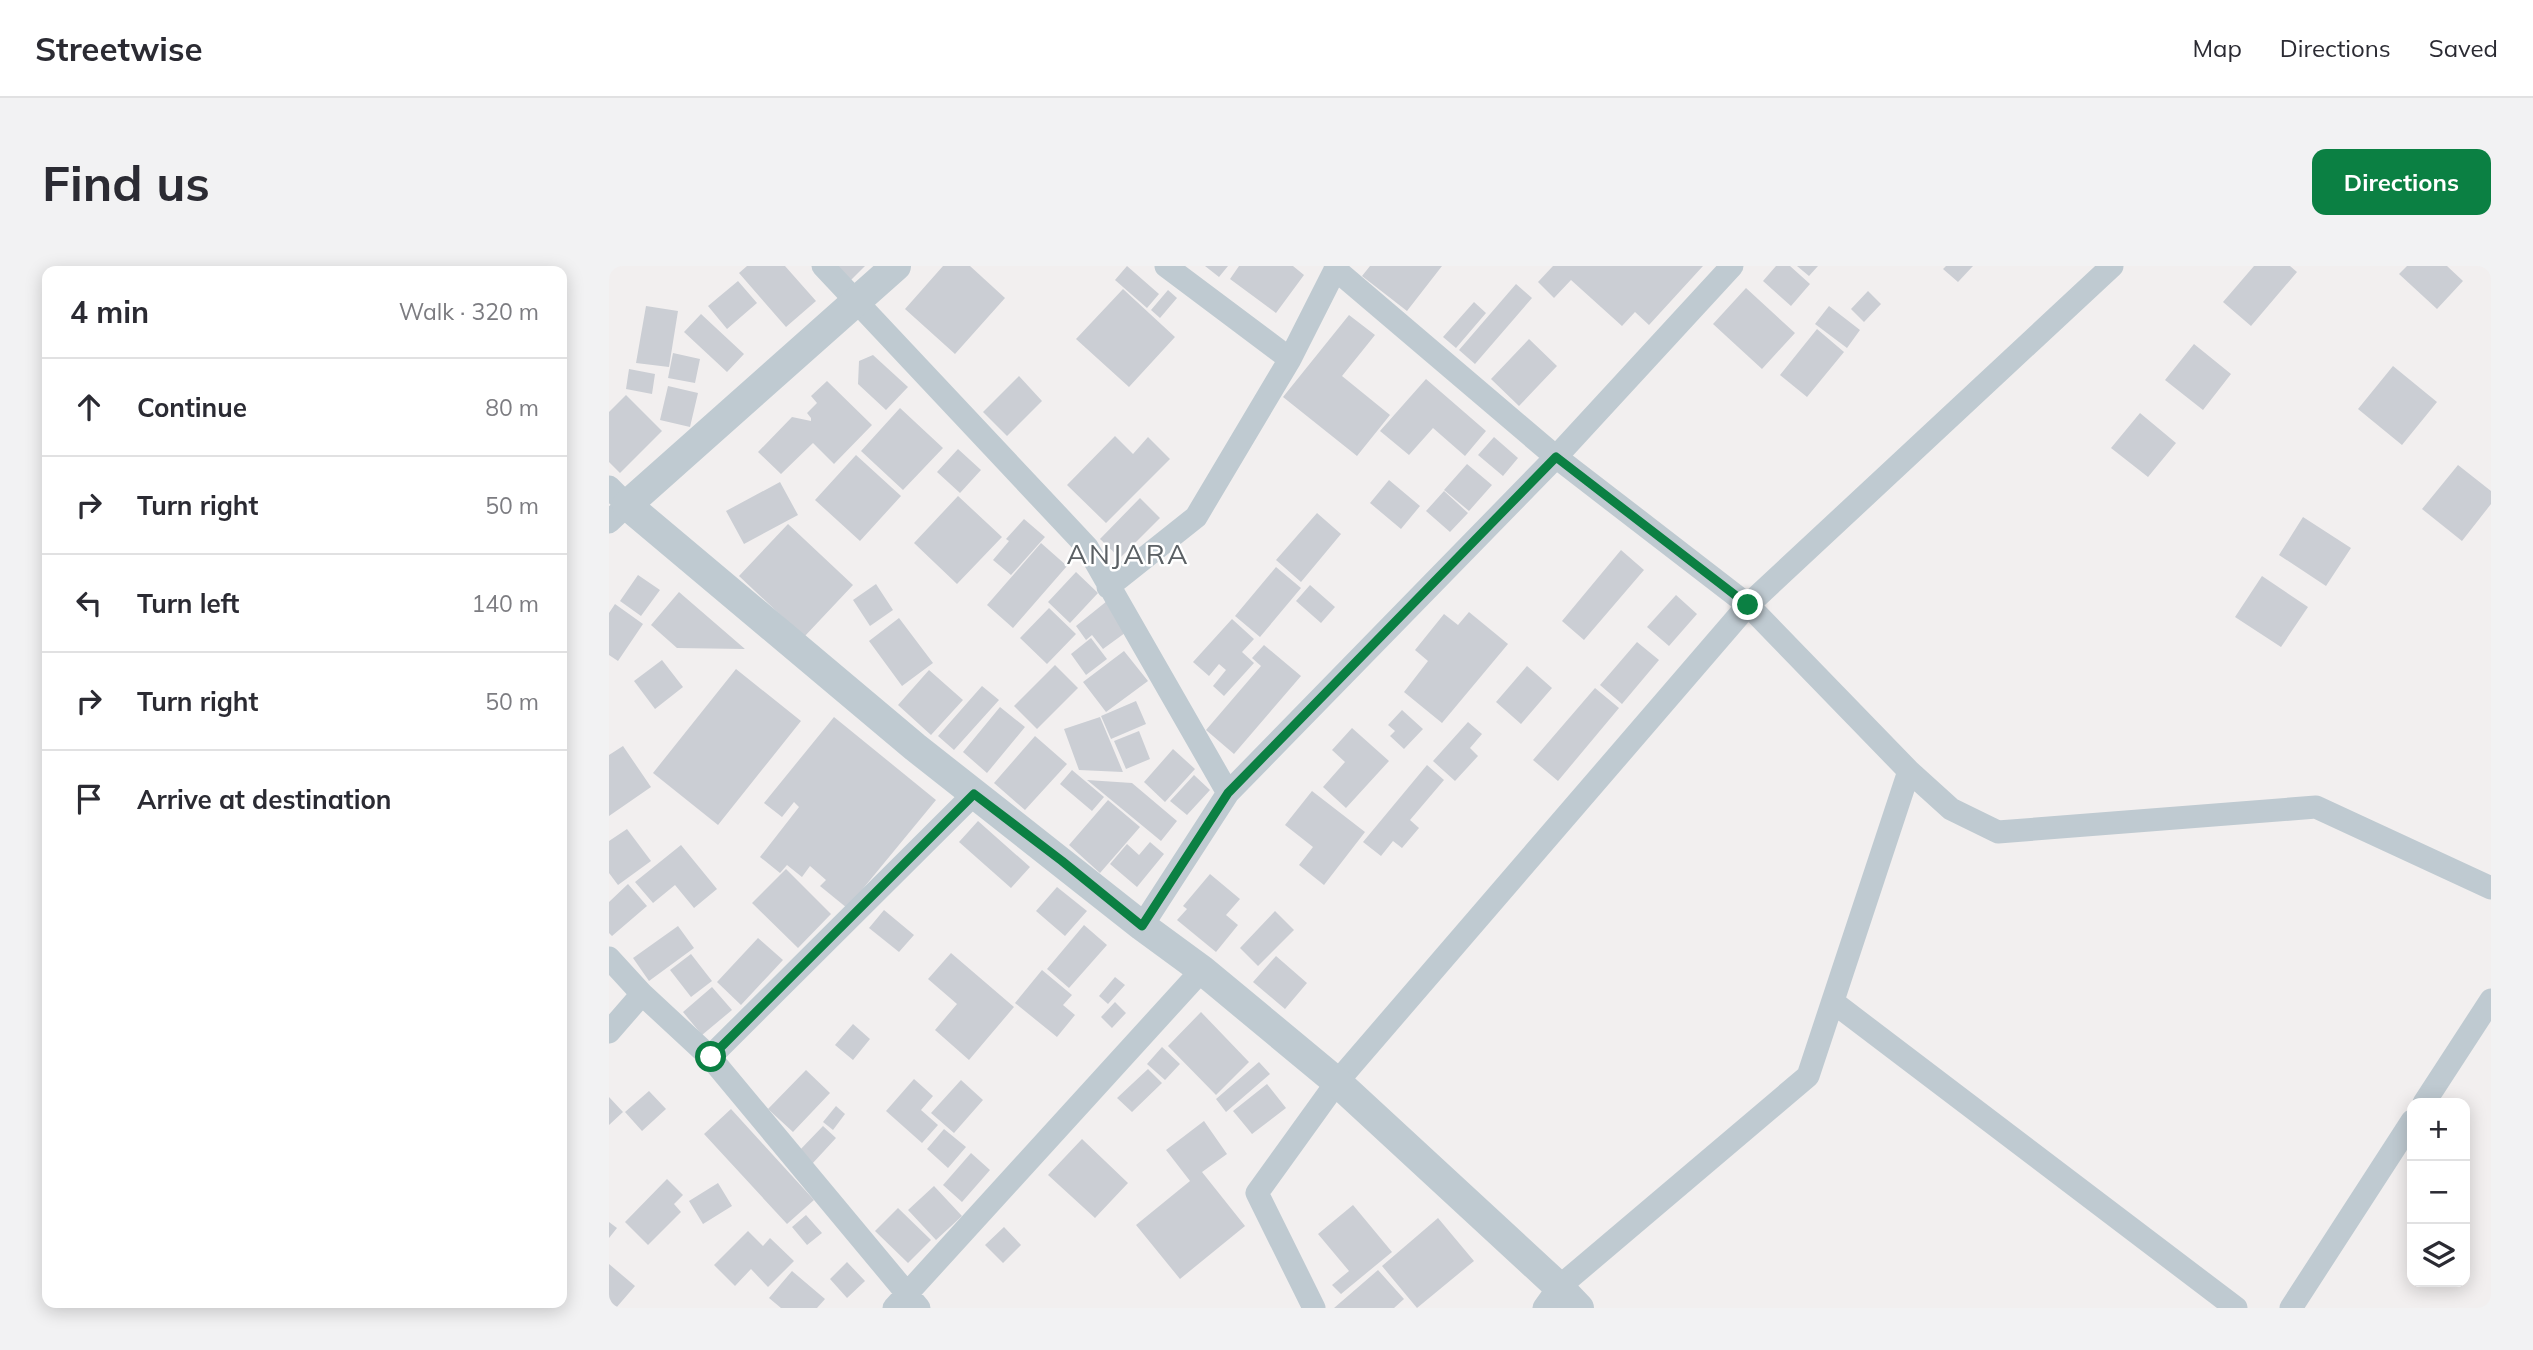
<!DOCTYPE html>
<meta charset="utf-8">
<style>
:root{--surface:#fff;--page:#f2f2f3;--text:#2b2b33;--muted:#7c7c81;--line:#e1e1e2;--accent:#0b8043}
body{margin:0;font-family:Mulish,sans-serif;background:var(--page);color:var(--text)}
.controls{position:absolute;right:21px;bottom:21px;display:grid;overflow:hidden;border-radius:14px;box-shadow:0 4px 18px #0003}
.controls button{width:63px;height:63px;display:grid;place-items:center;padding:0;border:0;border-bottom:2px solid var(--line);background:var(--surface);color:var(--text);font:35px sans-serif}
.stop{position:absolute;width:21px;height:21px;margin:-16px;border:5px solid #0b8043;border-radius:50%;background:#fff}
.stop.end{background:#0b8043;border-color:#fff;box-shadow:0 2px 7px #0008}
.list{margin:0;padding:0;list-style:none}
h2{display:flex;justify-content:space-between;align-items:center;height:91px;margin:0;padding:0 28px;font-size:30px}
h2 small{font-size:23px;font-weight:400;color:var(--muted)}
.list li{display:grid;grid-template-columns:46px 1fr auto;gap:21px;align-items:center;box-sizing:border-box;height:98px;padding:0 28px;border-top:2px solid var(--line)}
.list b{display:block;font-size:26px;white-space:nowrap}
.list em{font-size:23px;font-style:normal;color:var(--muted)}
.icon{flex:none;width:38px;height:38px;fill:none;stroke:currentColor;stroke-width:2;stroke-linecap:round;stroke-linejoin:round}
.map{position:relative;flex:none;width:1882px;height:1042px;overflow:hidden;border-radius:14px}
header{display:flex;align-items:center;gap:42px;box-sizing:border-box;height:98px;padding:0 35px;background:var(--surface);border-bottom:2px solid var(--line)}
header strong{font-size:33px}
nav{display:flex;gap:38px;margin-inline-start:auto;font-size:24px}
.intro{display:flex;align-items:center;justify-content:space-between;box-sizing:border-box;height:168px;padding:0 42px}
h1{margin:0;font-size:49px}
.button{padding:18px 32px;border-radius:14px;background:var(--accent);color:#fff;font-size:24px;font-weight:700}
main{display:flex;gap:42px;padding:0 42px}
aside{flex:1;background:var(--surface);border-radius:14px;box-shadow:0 4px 18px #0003}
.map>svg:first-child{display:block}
.building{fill:#cbced4}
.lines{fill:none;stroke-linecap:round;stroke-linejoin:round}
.minor{stroke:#bfcad1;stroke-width:23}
.tertiary{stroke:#bfcad1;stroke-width:30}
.route{stroke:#0b8043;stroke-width:9}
.labels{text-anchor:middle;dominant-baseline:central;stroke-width:5;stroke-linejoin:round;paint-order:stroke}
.quarter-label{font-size:28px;letter-spacing:2px;fill:#5b6064;stroke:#fff}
</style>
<header>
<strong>Streetwise</strong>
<nav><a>Map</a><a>Directions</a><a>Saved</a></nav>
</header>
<div class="intro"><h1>Find us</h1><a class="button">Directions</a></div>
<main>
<aside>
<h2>4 min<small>Walk · 320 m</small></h2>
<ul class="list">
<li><svg class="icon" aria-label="ahead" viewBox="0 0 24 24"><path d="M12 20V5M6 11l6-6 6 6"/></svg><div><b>Continue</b></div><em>80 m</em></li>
<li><svg class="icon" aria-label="right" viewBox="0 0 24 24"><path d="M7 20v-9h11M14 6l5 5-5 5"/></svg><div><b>Turn right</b></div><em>50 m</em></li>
<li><svg class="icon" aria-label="left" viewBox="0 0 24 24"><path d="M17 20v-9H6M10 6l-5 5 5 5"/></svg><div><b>Turn left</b></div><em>140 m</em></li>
<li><svg class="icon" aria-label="right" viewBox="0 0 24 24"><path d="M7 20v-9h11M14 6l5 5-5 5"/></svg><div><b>Turn right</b></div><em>50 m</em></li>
<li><svg class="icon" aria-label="arrive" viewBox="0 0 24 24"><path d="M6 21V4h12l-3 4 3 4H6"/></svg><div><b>Arrive at destination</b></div></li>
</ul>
</aside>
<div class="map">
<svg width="1882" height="1042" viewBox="0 0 1882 1042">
<rect width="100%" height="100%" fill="#f2efef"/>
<path class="building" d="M138 0H176L207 35 177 61 130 7Z
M225 0H256L240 16Z
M334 0H361L396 32 346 88 296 43Z
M518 0 550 28 538 42 506 14Z
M596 0H619L610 11Z
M630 0H684L695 9 667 47 621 13Z
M761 0H833L798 45 753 10Z
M944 0H1094L1040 59 1026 46 1013 60 962 14 945 32 929 16Z
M1167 0H1181L1201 18 1182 40 1154 15Z
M1188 0H1209L1200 10Z
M1337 0H1364L1349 16 1334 3Z
M1645 0H1681L1688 6 1642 60 1614 36Z
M1798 0H1838L1854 15 1828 43 1790 8Z
M129 15 148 37 118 63 99 40Z
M907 18 923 32 866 98 850 84Z
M1137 22 1186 67 1153 103 1104 58Z
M514 23 566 71 520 121 467 73Z
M559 24 568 32 551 52 542 44Z
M1259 25 1272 38 1255 56 1242 43Z
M865 36 877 47 847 82 834 71Z
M37 40 69 45 60 101 27 97Z
M1220 40 1251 64 1238 82 1206 58Z
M92 48 135 88 118 106 75 66Z
M740 49 766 69 733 110 781 149 748 190 674 131Z
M1208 63 1235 86 1198 131 1171 109Z
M920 73 948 100 910 140 882 113Z
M1585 78 1622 108 1594 144 1556 114Z
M64 87 91 93 86 117 59 112Z
M264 89 299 121 277 144 249 118 250 95Z
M1784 100 1828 136 1793 179 1749 143Z
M20 103 46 108 43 128 17 123Z
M410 110 433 135 398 170 374 146Z
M817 113 877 165 856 190 824 162 800 189 771 165Z
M218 115 263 159 225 198 204 177 172 208 149 186 183 151 202 155V152L198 147 208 137 202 130Z
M59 120 89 127 81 161 51 154Z
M17 129 53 165 11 207 0 196V146Z
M291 142 334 182 294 224 252 185Z
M1531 147 1567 177 1539 211 1502 182Z
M506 170 524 188 539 171 561 193 497 257 458 219Z
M885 171 909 192 894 210 869 189Z
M349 183 372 204 351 227 328 206Z
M247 189 292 230 251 275 206 234Z
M858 198 883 219 860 245 835 224Z
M1849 199 1882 225V238L1853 275 1813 243Z
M780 214 811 240 792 263 761 237Z
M171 216 189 249 135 278 117 245Z
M835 225 859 247 841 266 817 245Z
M349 230 393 271 348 318 305 277Z
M531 232 551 252 511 292 491 273Z
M708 247 732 268 692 316 667 294Z
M1694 251 1742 282 1717 320 1670 289Z
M415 253 436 271 402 309 384 294 400 275 397 273Z
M179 258 244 319 195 371 130 310Z
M432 277 458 300 404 362 378 339Z
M1012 284 1035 304 975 374 953 355Z
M667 301 692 322 651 371 626 350Z
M467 306 489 327 461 357 439 336Z
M29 309 51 324 32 350 11 335Z
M1653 310 1699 341 1672 381 1626 351Z
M267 318 284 344 261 360 244 334Z
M701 319 726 341 712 357 687 335Z
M70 326 136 383 68 382 42 359Z
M1067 329 1088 348 1060 380 1038 361Z
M498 335 520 364 494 383 483 369 477 374 467 360Z
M6 338 34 358 9 395 0 389V347Z
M440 342 467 368 438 398 411 372Z
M860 346 899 378 833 457 795 426 819 395 806 384 835 348 849 359Z
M290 352 324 397 293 420 260 375Z
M623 353 645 373 633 386 645 397 615 430 604 420 617 404 610 398 600 410 584 396Z
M482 372 498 393 477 409 462 388Z
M1028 376 1050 394 1013 438 991 419Z
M655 379 692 410 625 488 597 464 652 400 643 392Z
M515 385 539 415 497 446 474 416Z
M53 394 74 421 46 443 25 415Z
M446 399 469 422 428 463 405 440Z
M918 400 943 422 912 458 887 436Z
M127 403 192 455 109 559 44 507Z
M320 404 354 434 322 469 289 439Z
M373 420 390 434 345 484 329 470Z
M986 422 1010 442 949 515 924 494Z
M527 435 537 458 502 473 492 450Z
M391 441 416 461 378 507 354 486Z
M793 444 814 463 795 483 781 470 786 465 779 459Z
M225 451 327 534 238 642 211 620 217 614 201 600 193 611 178 599 171 607 151 591 190 541 185 536 173 551 155 537Z
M491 451 514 506 470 504 455 463Z
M859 456 873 468 861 482 869 490 846 515 824 495Z
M743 462 780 495 737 542 714 521 736 496 723 484Z
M530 465 541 493 517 503 505 475Z
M426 470 458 498 416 544 385 517Z
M14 480 42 521 0 550V489Z
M564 483 586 503 556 536 535 516Z
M818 499 835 514 801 554 810 562 793 582 784 575 772 590 754 576Z
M463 504 495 531 483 545 451 518Z
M585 509 601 524 578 549 561 535Z
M478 514 523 517 568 555 552 575Z
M703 525 756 566 715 619 690 599 704 581 676 559Z
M499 534 531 561 491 607 460 579Z
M369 555 421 601 402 622 350 576Z
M18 563 42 595 9 619 0 607V575Z
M541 576 555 588 528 621 501 598 518 578 530 589Z
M72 579 108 623 85 642 66 619 44 637 26 616Z
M177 603 222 648 189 682 143 637Z
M601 608 631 633 617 649 629 659 607 686 568 654 578 643 574 640Z
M19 618 38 640 3 670 0 667V636Z
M448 621 478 645 456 670 427 645Z
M275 644 305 669 290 686 260 662Z
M666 645 685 664 649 700 631 682Z
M475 659 498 679 460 722 438 703Z
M69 660 85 682 40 715 24 692Z
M149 672 174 694 132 739 108 716Z
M342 687 405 741 360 794 326 764 348 738 319 713Z
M82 688 103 715 82 731 61 704Z
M667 690 698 717 676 743 644 716Z
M433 704 463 729 454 739 466 749 448 771 406 737Z
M506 711 516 719 499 738 490 730Z
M103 721 123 744 93 769 74 746Z
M506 736 517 747 503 762 492 751Z
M592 746 640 796 607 829 559 780Z
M244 758 261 773 244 794 226 779Z
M553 781 571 798 556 814 538 798Z
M650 796 661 808 617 846 607 833Z
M539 803 553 817 523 846 508 832Z
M197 804 221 827 184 866 159 843Z
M305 813 324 830 312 844 329 859 313 877 277 845Z
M352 814 374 834 345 867 322 847Z
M658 818 677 842 643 868 624 845Z
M40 825 57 843 33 865 16 846Z
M0 831 14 846 0 859Z
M227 840 236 848 224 864 214 856Z
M122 843 205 934 178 958 95 868Z
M595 855 618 888 593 906 636 960 571 1013 527 959 581 915 557 884Z
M214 860 227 872 203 898 189 886Z
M335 863 357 881 339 902 318 883Z
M473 873 519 917 486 952 439 909Z
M362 887 381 904 353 936 334 919Z
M58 913 74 929 65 938 72 946 39 979 16 956Z
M109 917 123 940 94 958 80 935Z
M325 920 353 950 327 974 299 944Z
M744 939 783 986 732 1028 723 1019 740 1005 709 968Z
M289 942 322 974 299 997 266 965Z
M197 949 213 967 198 979 183 961Z
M829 952 865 995 808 1042 773 1000Z
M0 956 8 962 0 972Z
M395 961 412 979 394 997 376 979Z
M139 965 154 980 161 972 185 995 159 1021 142 1003 126 1020 105 999Z
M238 996 256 1015 238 1032 221 1013Z
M0 998 26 1020 7 1042H0Z
M769 1004 795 1033 785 1042H725Z
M183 1005 216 1033 208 1042H172L160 1032Z"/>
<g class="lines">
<path class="minor" d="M214 0 478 281 619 527
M557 0 681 93
M726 3 947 191 1139 339 1300 505 1342 543 1389 566 1707 541 1882 622
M0 221 18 239 0 256
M499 321 587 251 681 93 728 0
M533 660 619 527 947 191 1123 0
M0 692 33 728 101 791 310 1042
M1224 736 1627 1042
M0 766 33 728
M101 791 365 528
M1815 837 1882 734
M285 1042 593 704
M705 1042 648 927 728 816 1139 339 1503 0
M935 1042 950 1021 1199 810 1300 505
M1682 1042 1803 855"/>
<path class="tertiary" d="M287 0 18 239 306 481 533 660 593 704 728 816 950 1021 970 1042"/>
</g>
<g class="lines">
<path class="route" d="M102 791 365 528 453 595 533 660 619 527 947 191 1139 339"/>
</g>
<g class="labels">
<g class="quarter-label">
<text x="519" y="287">ANJARA</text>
</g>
</g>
</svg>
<div class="controls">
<button>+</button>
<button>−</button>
<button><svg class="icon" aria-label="layers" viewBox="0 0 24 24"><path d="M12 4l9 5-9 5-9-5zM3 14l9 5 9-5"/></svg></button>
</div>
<div class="stop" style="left:102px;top:791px"></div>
<div class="stop end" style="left:1139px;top:339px"></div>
</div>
</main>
